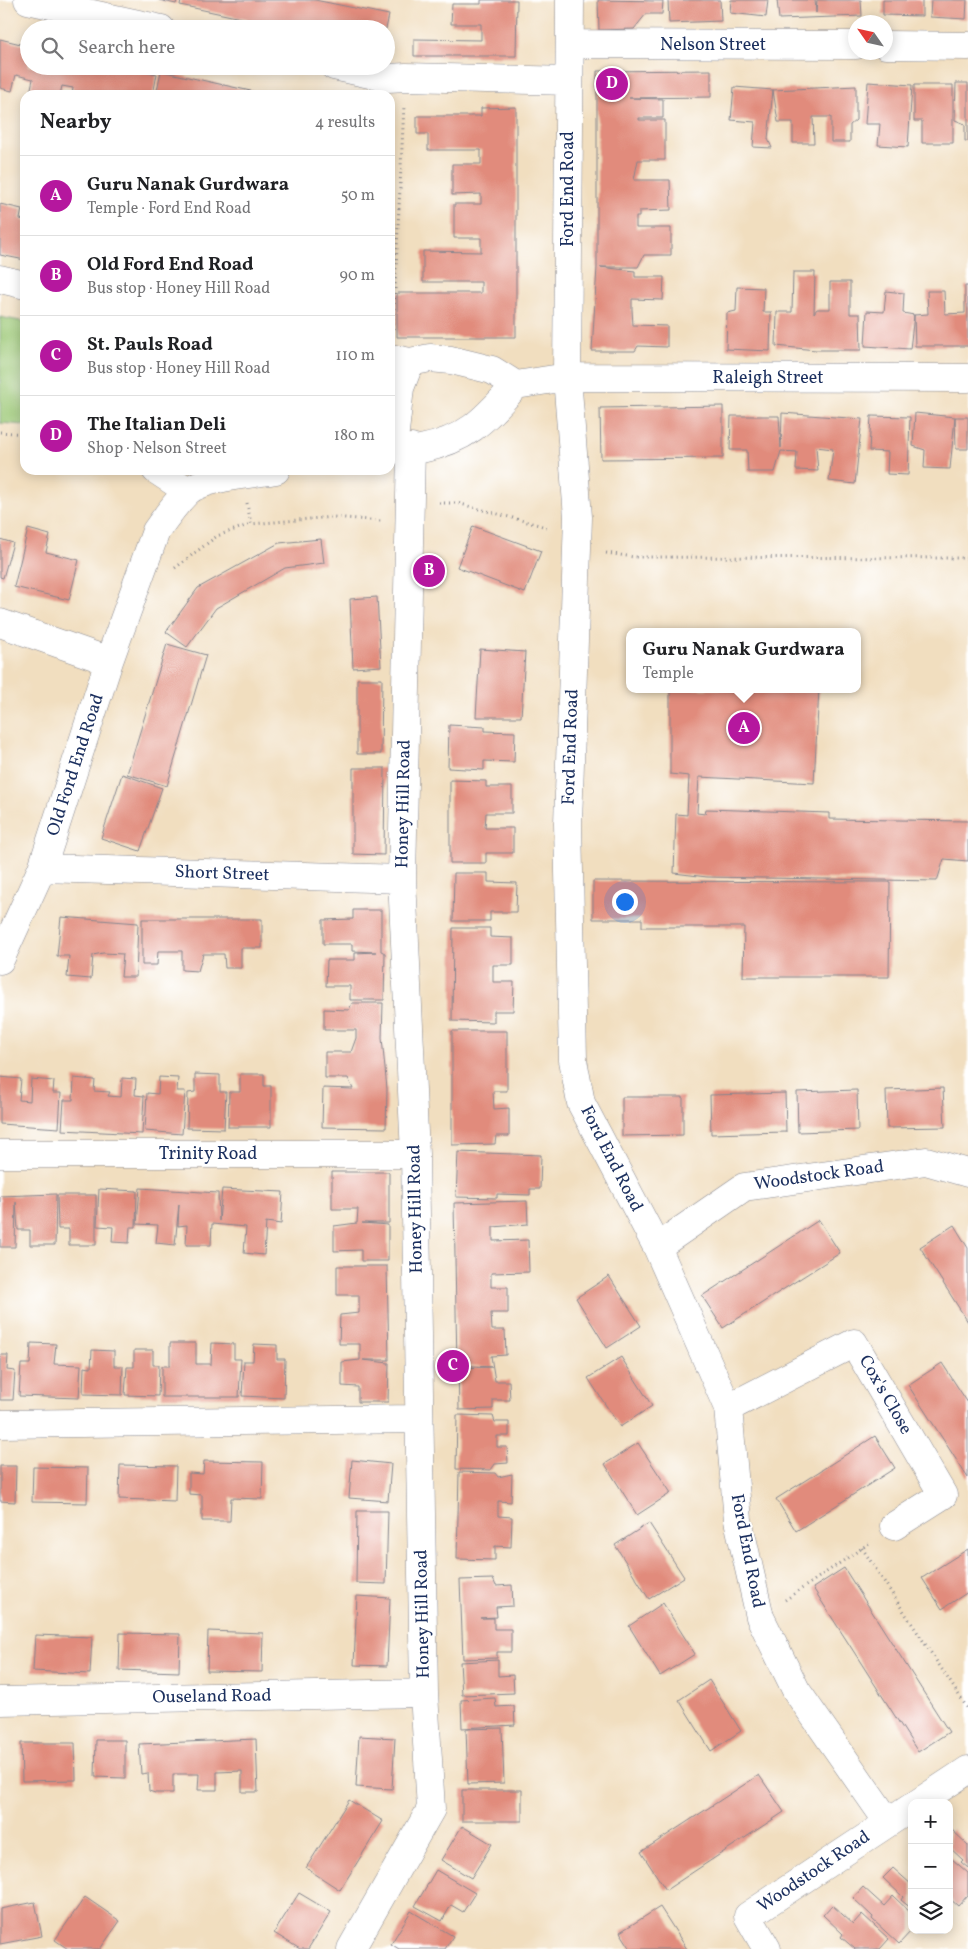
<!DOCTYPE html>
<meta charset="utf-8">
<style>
:root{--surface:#fff;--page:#f2f2f2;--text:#202124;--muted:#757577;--line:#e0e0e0;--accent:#b5179e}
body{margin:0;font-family:Vollkorn,serif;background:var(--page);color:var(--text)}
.controls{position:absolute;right:15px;bottom:15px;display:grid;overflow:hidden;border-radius:10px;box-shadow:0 2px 12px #0003}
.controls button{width:45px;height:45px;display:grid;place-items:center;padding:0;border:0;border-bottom:1px solid var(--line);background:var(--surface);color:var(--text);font:25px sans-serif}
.compass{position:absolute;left:848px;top:15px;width:45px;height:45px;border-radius:50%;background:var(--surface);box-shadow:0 2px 12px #0003;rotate:304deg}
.you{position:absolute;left:624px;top:901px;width:18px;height:18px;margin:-12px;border:4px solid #fff;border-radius:50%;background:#1a73e8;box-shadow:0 0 0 8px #1a73e833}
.badge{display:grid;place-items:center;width:32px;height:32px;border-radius:50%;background:var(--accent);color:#fff;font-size:16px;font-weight:700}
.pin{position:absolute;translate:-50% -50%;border:2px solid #fff;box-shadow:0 1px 5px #0006}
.popup{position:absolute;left:626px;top:628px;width:235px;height:65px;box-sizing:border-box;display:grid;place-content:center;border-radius:10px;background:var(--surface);filter:drop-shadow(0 1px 4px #0005);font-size:16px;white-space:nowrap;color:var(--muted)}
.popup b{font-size:19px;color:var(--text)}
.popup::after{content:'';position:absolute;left:50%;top:100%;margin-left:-10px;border:10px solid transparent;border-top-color:var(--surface)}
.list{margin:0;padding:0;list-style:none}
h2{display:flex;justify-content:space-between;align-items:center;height:65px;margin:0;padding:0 20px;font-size:21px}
h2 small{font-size:16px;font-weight:400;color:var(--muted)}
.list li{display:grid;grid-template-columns:32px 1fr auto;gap:15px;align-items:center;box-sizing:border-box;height:80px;padding:0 20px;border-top:1px solid var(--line)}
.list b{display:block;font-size:19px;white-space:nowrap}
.list p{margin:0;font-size:16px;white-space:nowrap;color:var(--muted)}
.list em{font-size:16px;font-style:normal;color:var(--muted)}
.icon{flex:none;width:28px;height:28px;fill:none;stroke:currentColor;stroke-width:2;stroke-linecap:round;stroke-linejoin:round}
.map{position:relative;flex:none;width:968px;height:1949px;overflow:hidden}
.search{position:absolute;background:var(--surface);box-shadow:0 2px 12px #0003;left:20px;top:20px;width:375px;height:55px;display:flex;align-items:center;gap:12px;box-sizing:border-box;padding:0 18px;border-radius:28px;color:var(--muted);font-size:19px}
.panel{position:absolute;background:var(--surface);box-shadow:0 2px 12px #0003;left:20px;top:90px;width:375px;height:385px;border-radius:15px}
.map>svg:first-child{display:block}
.green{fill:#9cc876;stroke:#5c7c6a}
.building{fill:#e18b7b}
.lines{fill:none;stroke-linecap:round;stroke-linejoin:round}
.minor-casing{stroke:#86868e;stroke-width:29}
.path{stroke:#86868e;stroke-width:3;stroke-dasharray:1 4;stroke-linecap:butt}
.minor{stroke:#fff;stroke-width:28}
.labels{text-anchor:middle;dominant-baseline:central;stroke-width:4;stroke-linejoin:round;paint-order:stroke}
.street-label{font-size:18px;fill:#1b2f5e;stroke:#fff}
</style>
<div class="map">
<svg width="968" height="1949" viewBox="0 0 968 1949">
<rect width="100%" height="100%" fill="#fff"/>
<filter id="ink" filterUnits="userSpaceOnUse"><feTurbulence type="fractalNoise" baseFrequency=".02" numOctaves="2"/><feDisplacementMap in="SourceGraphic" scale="10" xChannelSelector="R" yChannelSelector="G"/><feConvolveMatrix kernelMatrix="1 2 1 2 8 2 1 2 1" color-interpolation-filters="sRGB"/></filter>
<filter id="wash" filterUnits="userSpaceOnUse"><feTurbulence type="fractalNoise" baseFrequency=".0096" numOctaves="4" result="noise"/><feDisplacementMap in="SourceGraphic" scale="20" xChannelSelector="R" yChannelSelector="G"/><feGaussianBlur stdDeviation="1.12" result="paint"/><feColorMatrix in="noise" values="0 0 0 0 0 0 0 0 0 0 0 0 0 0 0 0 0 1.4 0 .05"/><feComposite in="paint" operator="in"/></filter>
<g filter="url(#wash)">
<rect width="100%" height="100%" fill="#f1debf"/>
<path class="green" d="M0 317 25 322V425L0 423Z"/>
<g id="blocks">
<path class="building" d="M159 0H177L176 4Z
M181 0H315L389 15 386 29H292L180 5Z
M481 0H517L516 56H414V39L481 40V24H451L452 4H481Z
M598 0 663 1 662 14H646L634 29 599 30Z
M668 0H720L721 21 669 23Z
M731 0H768L766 17 730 13Z
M777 0H815L816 13 817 0H861L862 16 779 19Z
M883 0H922V16L883 15Z
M931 0H967L966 19 930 17Z
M0 39 29 46V66H122L157 74 153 95H72L73 88 62 86 60 95H39L30 93 33 79 16 75 12 91 0 88Z
M711 70V97L629 98 663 99V118H639V120H665V160H638L634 180H670L671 210 639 211V217H636V228H671V255H644L638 267H600L635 271V277H664L663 300 632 299V310L633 325 667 326V347L638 346 635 351H592L597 267V71Z
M161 71 264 94V95H156Z
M868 82 912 85 908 147 878 145 880 124H865Z
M956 83H968V141H965V124L955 120Z
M914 85H953V143H922V121H914Z
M856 86V120L850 125V142H831V117H813L814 143H793V122H778L773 90Z
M734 87 773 90 768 139 772 148 753 147 755 122 731 120Z
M516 107V337H397V293H481V282H423V251L481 252V238H454V204H481V194L452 195V164H481V150H428V134H417V116H481V108Z
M0 204 22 209 20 219 25 220V260L0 255Z
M793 272H815L814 313 817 309H830V282H850V314H860L861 350H816L776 346 777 312H792Z
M965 286H968V346H915L914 315 928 314 927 291H944L945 314 965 313Z
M737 287 764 288 763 312H771L770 351 726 349 727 313 736 311Z
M886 291 904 293 903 313 914 315 910 349 865 346 867 311 884 312Z
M723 406V458L601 459 600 408Z
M782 413 862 419 855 484 829 481 833 449 816 447 818 471 796 470 797 452 781 451 775 472H748L747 450H730L731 416H779L781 448Z
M915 413 955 417 950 469 924 468 925 450 913 446Z
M871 416 910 417 908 475 887 474 888 452 869 451Z
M955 417H968V449H956Z
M473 526 541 551 525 593 457 567Z
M28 529 50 535 46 552 79 560 69 600 14 587Z
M0 539 13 543 3 578 0 577Z
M321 539 324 563 285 568 216 608 187 647 166 632 198 588 279 543Z
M377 597 381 666 353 668 350 599Z
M167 644 206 655 167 786 127 774Z
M480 649 525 652 521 717H476Z
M357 679H382L381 754H357Z
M670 689H819L814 783 699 777 697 813 705 814 706 809 829 813V819L968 821V861L944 859 937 881 707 877 674 873 676 814 687 815 689 776 670 774Z
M449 725 485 727V731L515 732 514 762 484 761V770L448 768Z
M353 768H385L384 855 353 854Z
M122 774 162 788 140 851 101 838Z
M450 780 486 781V787H512V813H486L485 828H513V853H486V863H450Z
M454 873H488V882L517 883 516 912H490V921H453Z
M593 881 890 882 889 977H743L744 927H642V919H593Z
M353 910H381V951L385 953 384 1000H350V986H326L327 960H355V953L376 952 352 951V944H323V920L353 919Z
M61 917 138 923 136 977H121L123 954 103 953 93 955 91 979 67 977 69 956H57Z
M142 919H262V948H241V968H225L224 954H203L198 971 182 970V951H158L157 965H142Z
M453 928H490V937L513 938V965H493V982H514L513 1011H494V1022L452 1021Z
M352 1003H383L382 1038 387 1089 386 1128 322 1127 323 1088 353 1089 348 1078H325V1052H351L356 1038V1030H324V1009L349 1010Z
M452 1031H507V1091H493L494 1109 509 1108V1136H496L495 1144 452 1145Z
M195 1074 220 1075V1092H226L224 1129 187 1128 188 1093 195 1092Z
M240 1074H264V1086H271V1127H228L229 1092H240Z
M0 1077 21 1079 19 1100 30 1101 31 1079 54 1081 53 1093H61L59 1128 0 1124Z
M159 1077 178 1078 177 1091H185L182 1134 145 1131 147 1093 158 1094Z
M74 1078 95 1080 94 1091 110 1092 108 1096 121 1097 122 1078 136 1079 135 1095 144 1096 142 1134 62 1130 64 1100H73Z
M943 1088 945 1127 887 1128 886 1090Z
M857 1090 858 1130 798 1132 797 1092Z
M785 1093 786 1132 711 1134 710 1095Z
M622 1097H683V1135L622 1136Z
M458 1152 541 1155 540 1189H530V1195L497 1194V1198L456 1197Z
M332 1172H389V1223H362L388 1225V1261H361V1250L334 1251V1226L357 1223 358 1209H332Z
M140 1188 218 1193 219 1221 222 1189 283 1192 281 1224 266 1222 264 1255 244 1253 246 1227 212 1224 211 1245H186L187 1225 178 1226 179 1204 175 1245 156 1243 158 1225 137 1224Z
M99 1189 137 1191 136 1227H130L129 1243 112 1242 113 1227 97 1226Z
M56 1194 55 1245H30V1230H18L16 1202 15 1247H0V1196Z
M57 1195H96V1245H69V1229H58Z
M527 1201 528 1224 493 1227V1241L528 1240 529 1272 491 1273V1287H508V1313H491L492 1330H505L506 1355 491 1356 495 1381H509L510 1400H493V1409L459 1410 458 1368 492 1367 457 1365 454 1203Z
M819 1220 840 1253 723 1328 702 1296Z
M954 1225 968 1248V1322L920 1247Z
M337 1266H387L389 1360H363L389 1363 388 1402H358V1387L342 1386V1362L360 1360V1344H339L340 1315 359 1313V1295H337Z
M609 1276 641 1326 607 1348 576 1298Z
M31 1343 56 1344 54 1364 81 1365 79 1398 19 1396 21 1364H30Z
M170 1343H196V1364H211L212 1343 234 1344V1359H241L239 1397H162V1366H170Z
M254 1344 277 1345V1359H285L284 1398 242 1396 244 1361H253Z
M92 1350 114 1351V1366H123L122 1395 83 1394 84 1367 91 1368Z
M134 1350H153V1365H159L158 1396 125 1395 127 1367H134Z
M0 1355H8L7 1370 15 1371 13 1400H0Z
M621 1357 652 1406 620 1427 588 1378Z
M942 1363 968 1403V1478L908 1385Z
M457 1415 493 1416 495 1422H509V1436H497V1447H507L508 1463 495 1464 491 1470 456 1469Z
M875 1436 895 1468 796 1531 776 1499Z
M638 1443 671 1493 637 1515 605 1464Z
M352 1460 391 1464 388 1501 349 1498Z
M204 1461 263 1462 262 1499 231 1498 230 1521H202V1495L189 1494V1473L203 1474Z
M120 1465 176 1466 175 1501 119 1499Z
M0 1466H16L15 1502 0 1501Z
M33 1467 88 1468 87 1503 32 1502Z
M459 1472 495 1473 498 1477 512 1474 511 1502 498 1501V1516L512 1517 511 1547 495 1546V1560L457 1559Z
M357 1511H388L386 1584 356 1583Z
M649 1523 684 1577 649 1599 615 1545Z
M968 1549V1592L942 1609 922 1578Z
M844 1568 949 1732 918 1752 813 1588Z
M493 1579 496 1586 512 1585 513 1606 496 1607 497 1617 480 1618H494V1629H511V1652H497V1658L463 1659 460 1580Z
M357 1596 390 1598 387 1666 354 1665Z
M663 1603 695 1654 660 1676 629 1626Z
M208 1631 263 1633 262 1672 207 1671Z
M120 1633 180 1634 179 1672 119 1670Z
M35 1635 92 1637 90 1674 33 1671Z
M498 1660V1676L513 1675 514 1693 462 1695 460 1662Z
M709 1680 741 1731 711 1751 679 1700Z
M495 1698 496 1707 514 1706 515 1725 462 1728 461 1700Z
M502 1728 504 1783 468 1784 466 1729Z
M359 1736 395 1738 392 1789 356 1787Z
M256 1739 258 1792H242V1771L217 1772V1790H198L199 1774H173V1793H155L149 1791 148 1773 141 1774 139 1744Z
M96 1740H125V1778L95 1777Z
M21 1743H75L76 1780 22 1781Z
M759 1775 784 1812 666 1890 641 1852Z
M462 1790H522V1821H462Z
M349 1800 383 1821 340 1890 306 1868Z
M462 1826 492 1844 471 1878 441 1860Z
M952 1830 968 1845V1868L961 1862 963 1860 949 1847V1833Z
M951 1858 968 1873V1895L958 1906 949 1898V1860Z
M893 1868 912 1885V1909L901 1900 903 1897 883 1878Z
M436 1870 475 1893 463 1912 451 1905 442 1921 415 1906Z
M863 1887 884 1906 893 1896 912 1914V1930L899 1944 872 1919 873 1917 853 1898Z
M299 1893 331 1912 308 1949H300L274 1933Z
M85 1897 120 1921 100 1949H68L55 1940Z
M35 1902 42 1936 0 1944V1909Z
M832 1905 853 1924 862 1914 889 1939 880 1949H855L841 1937 843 1934 823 1915Z
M660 1907 687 1949H631L620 1932Z
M411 1911 453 1936 445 1949H399L391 1944Z"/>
</g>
</g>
<g filter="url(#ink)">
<use href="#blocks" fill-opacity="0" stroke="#86868e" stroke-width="1"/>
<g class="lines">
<g class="minor-casing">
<path id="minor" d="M28 0 161 29
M570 44 856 45
M886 45 968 46
M334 66 388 78 406 77 569 81
M0 279 25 285
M390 358 410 362 430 358 451 360 492 370 516 385
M516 385 567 377 570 0
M393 449 400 388 410 362
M390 450C400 448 412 451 421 449 469 439 485 419 516 385
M156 470 188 491
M0 623 109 661
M42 868 402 879
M0 960 42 868 109 661 156 531C165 518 175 504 187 492 203 477 253 474 276 470
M0 1154H415
M657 1247 744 1187 926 1161 968 1173
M728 1408 854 1343 943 1495 894 1526
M0 1424 419 1419
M0 1701 424 1693
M918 1803 968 1770
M888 1822 796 1690 760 1617 738 1520 728 1408 657 1247 581 1103 573 1060 568 824 578 517 567 377 968 378
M351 1949 431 1809 424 1693 415 1154 402 879 411 448
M767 1949 748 1916 912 1807"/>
</g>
<path class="path" d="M393 329 404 106
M0 432 25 434
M247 503 251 524 333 517 381 521
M439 503H457L550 528
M606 553 634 557 968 558
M175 568 217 536 251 524
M862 1548 968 1709
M785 1600 871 1542"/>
<use href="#minor" class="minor"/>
</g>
</g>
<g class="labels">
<g class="street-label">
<text x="713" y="45">Nelson Street</text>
<text transform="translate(568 189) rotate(-90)">Ford End Road</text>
<text x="768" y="378">Raleigh Street</text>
<text transform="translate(571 747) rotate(-88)">Ford End Road</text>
<text transform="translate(76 765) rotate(-72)">Old Ford End Road</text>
<text transform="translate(404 804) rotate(-89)">Honey Hill Road</text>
<text transform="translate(222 874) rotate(2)">Short Street</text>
<text x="208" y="1154">Trinity Road</text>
<text transform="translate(611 1159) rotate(63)">Ford End Road</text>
<text transform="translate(819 1176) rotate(-8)">Woodstock Road</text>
<text transform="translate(416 1209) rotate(-91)">Honey Hill Road</text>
<text transform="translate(885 1395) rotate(60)">Cox's Close</text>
<text transform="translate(747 1551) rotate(79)">Ford End Road</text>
<text transform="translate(423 1614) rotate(-91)">Honey Hill Road</text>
<text transform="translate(212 1697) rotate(-1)">Ouseland Road</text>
<text transform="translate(814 1872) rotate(-34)">Woodstock Road</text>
</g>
</g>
</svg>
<div class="controls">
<button>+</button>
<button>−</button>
<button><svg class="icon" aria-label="layers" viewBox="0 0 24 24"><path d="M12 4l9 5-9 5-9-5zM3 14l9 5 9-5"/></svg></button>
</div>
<svg class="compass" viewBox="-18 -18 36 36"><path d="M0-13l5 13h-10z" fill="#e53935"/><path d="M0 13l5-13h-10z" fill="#757577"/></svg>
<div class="you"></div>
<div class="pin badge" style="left:744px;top:728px">A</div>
<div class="popup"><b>Guru Nanak Gurdwara</b>Temple</div>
<div class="pin badge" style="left:429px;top:571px">B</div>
<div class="pin badge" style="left:453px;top:1366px">C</div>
<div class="pin badge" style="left:612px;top:84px">D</div>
<div class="search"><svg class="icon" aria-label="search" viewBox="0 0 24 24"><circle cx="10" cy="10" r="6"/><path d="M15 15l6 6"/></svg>Search here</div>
<section class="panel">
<h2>Nearby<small>4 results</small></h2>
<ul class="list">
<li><span class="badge">A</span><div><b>Guru Nanak Gurdwara</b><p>Temple · Ford End Road</p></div><em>50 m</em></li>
<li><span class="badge">B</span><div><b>Old Ford End Road</b><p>Bus stop · Honey Hill Road</p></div><em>90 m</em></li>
<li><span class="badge">C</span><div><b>St. Pauls Road</b><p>Bus stop · Honey Hill Road</p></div><em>110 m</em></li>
<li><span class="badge">D</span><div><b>The Italian Deli</b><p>Shop · Nelson Street</p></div><em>180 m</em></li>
</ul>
</section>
</div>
